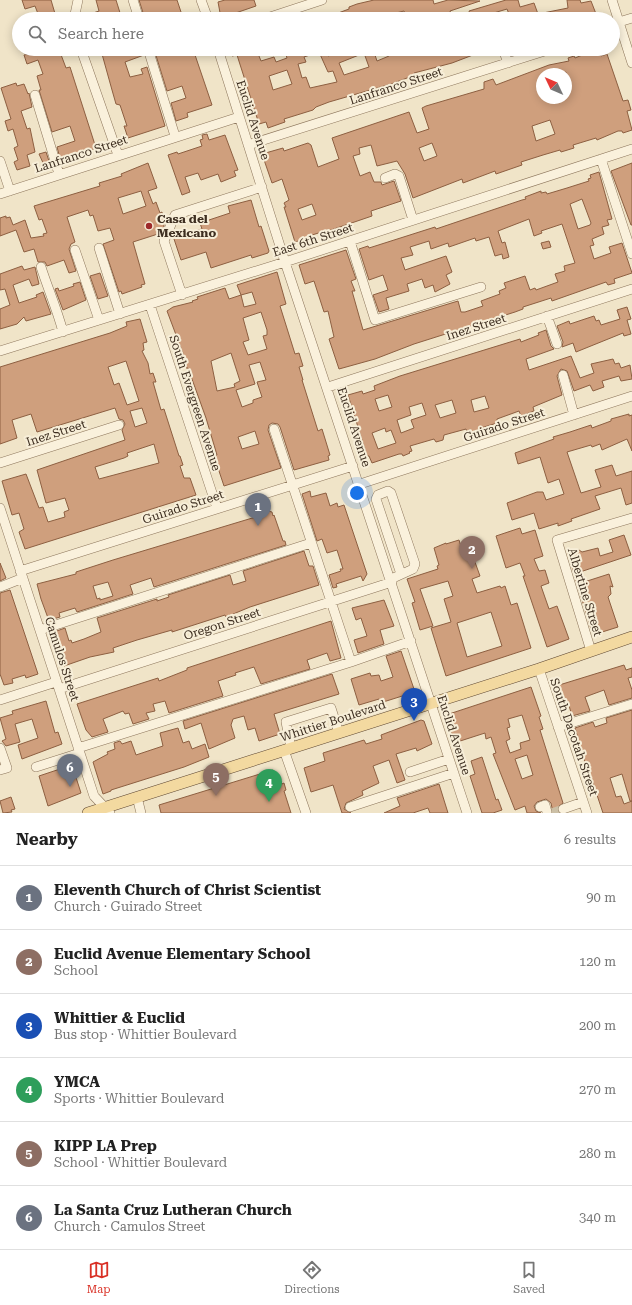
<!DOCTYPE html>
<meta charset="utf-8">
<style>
:root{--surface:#fff;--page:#f2f2f2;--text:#222;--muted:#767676;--line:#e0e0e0;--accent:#d93025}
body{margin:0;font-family:"Roboto Serif",serif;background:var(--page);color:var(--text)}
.compass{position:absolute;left:536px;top:68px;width:36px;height:36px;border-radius:50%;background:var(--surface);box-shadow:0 2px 10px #0003;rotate:314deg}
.you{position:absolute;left:357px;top:493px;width:14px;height:14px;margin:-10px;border:3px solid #fff;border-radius:50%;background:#1a73e8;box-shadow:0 0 0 6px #1a73e833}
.badge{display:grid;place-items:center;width:26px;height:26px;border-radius:50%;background:var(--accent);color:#fff;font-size:13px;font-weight:700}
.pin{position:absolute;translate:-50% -33px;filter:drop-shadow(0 1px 2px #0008)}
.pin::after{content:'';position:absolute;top:21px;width:14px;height:12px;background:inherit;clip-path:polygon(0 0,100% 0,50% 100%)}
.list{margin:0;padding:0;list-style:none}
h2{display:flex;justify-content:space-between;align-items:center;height:52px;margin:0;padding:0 16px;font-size:17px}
h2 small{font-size:13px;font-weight:400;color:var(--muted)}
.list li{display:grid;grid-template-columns:26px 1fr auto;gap:12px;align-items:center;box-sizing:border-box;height:64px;padding:0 16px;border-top:1px solid var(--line)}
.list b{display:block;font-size:15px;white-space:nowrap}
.list p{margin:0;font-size:13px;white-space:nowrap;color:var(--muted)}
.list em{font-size:13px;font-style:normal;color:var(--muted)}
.icon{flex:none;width:22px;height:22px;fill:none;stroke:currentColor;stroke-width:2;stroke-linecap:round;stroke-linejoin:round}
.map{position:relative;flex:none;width:632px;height:813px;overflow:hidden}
.search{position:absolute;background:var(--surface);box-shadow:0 2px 10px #0003;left:12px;right:12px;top:12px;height:44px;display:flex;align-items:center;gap:10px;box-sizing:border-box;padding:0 14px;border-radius:22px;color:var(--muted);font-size:15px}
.sheet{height:436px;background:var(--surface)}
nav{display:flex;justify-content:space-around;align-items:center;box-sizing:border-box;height:56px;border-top:1px solid var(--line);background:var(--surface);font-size:11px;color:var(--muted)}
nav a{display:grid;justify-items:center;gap:2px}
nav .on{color:var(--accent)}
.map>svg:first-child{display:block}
.building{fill:#cf9f7d;stroke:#8d5f41;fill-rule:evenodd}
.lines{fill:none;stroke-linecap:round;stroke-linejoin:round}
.minor-tunnel{stroke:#ccc0a6;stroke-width:9;stroke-dasharray:9 4.5;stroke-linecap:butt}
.minor-casing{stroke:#8d765c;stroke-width:10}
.major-casing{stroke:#5b4430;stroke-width:12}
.minor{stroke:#faf1dc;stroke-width:9}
.major{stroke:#f3d9a0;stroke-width:11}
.poi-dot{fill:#9e2a2b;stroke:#f7eed8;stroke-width:1.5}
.labels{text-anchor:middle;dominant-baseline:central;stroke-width:4;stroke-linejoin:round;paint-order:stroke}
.street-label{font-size:12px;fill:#3d2e20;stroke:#f7eed8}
.poi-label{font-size:12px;font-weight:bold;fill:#3d2e20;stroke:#f7eed8;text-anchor:start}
</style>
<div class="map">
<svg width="632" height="813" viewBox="0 0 632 813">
<rect width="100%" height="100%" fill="#f0e4c8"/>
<path class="building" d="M22 0H51L56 17 40 19 35 6 25 9Z
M96 0H116L121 16 113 19H95L93 13 99 11Z
M139 0H177L183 18 145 19Z
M225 0H254L256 6 221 18 218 2Z
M374 0H433L434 4 448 0 480 1 450 11 451 14 442 17 443 19H407L404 11 372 19H322L349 9V7L357 4Z
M506 0H518L520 7 534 3 538 14 568 8 567 0H580L581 3 591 1 598 19H511L507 9 487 15 488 19H471L469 11Z
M55 49 58 52H60L66 68 70 67 96 148 76 156 75 154 60 158 57 147 75 141 70 126 52 132 39 90H41L37 76 43 74 38 60 27 64 24 55 43 51V53Z
M112 49H142L144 55 125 62 130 77 143 74 141 69 147 67 165 126 128 138 124 126H127L120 105 116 104 112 90 102 54 113 51Z
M154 49H193L212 105 187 113 188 117 176 121 171 103 186 98 182 86 167 91Z
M229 49H250L246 52 247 54 257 51 261 61 274 57 276 62 287 58 285 52 296 49H326L328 56 350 49H373L377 61 389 56 386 49H431L433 52 443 49 486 50 452 63 414 73 415 75 391 84 329 102 316 107 313 110 284 119 285 122 268 128 266 122 259 124 237 55 232 56ZM319 52 328 72 333 71 337 82 310 88 306 77 302 78 298 64 306 62 304 57ZM364 53 369 67 344 75 339 63ZM287 70 292 84 273 90 269 76Z
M592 51V54L600 52 601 56 607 54 623 101 628 100 631 110 627 111 632 130 623 133 622 131H618L597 140 596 138 573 145 574 148 561 152 560 150 543 155 521 162 522 165 496 174 495 171 463 183 462 179 413 198 405 174 397 161 377 166 371 145 359 148 360 154 353 156 360 176 370 172 374 182H381L382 185 394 181 401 201 371 211 372 216 328 231V230L312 235 313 239 307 242 306 239 295 242 284 207H286L284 203 289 200 282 179 272 183 262 154 283 148 284 151 308 143 311 145 318 167 339 159 332 138 409 112 417 133 429 129 422 108 426 106 484 89V82L493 79 496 85 549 65 569 61 568 58 574 56 575 58ZM566 72V98H542V74H562ZM550 120 555 134 536 141 532 126ZM432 143 437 156 424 161 419 148ZM312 204 316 215 302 220 298 209Z
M16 83 17 86 24 84 28 94 29 93 32 107 21 111 27 129 30 128 35 152 27 155 30 166 17 170 14 162 18 160 14 148 18 146 13 129 8 131 5 121 11 119 1 88Z
M207 134 209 140 225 135 238 170 234 171 236 176 221 182 218 174 201 180 198 173 185 177 190 192 182 195 168 155 177 152 178 154 202 146 200 140 203 139 202 135Z
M46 152 50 164 44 165 39 154Z
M148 163 157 188 148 191 153 204 156 202 160 213 162 212 164 226 161 233 133 242 145 284 141 285 142 287 122 294 121 291 119 292 103 244 114 240 110 228 98 231 93 215 90 216 88 210 67 217 75 242 71 244 69 249 76 271 69 273 64 260 47 266 45 262H38L34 249 24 252 16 230 0 236V218L6 216V218L10 217 13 225 25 220 31 238 44 236 43 234 47 233 42 219 39 220 34 206 100 186 99 183 122 176 121 174ZM141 191 146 206 123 214 118 198Z
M632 163V225H631L611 171Z
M599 172 612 219 607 220 609 225 602 227 604 234 592 239 594 245 590 246 594 259 611 253 609 247 622 243 632 273 614 279 615 283 608 285 606 282 552 301 551 298 523 307V309L515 312 414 344 375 359 339 369 329 339 334 337 328 311 324 312 314 281 305 284 299 265 346 250 356 279 351 281 355 291H352L363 330 458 301 461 312H465L483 306 481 301 500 294 499 291 506 288 504 283 525 276 530 290 535 288 536 290 558 282 555 274 565 271 564 266 575 263 562 224 541 231 542 233 534 236 529 219 498 231 502 243 505 242 509 257 503 259 502 254 495 256 489 237 476 241 475 238 449 247 448 243 431 249 429 241 410 247 413 255 401 258 405 270 446 256 452 272 446 275 450 284 435 292 433 285 425 288 422 279 407 284 409 291 386 298 389 309 379 312 373 295 388 290 383 275 369 280 359 249 368 246 369 248 435 227 436 229 522 200 526 199 525 197 541 191V193L546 192 547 194 567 188 589 181 588 179 591 178 590 175ZM582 199 591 223 590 225 578 229 570 204Z
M251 200 259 227 261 226 269 251 268 253 252 258 251 255 211 268 206 252 181 260 173 236 202 229 200 223 230 213 228 206Z
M549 241 551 247 543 249 541 243Z
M22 266 24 270 35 267 39 284 32 286 29 279 13 285 19 303 37 297 36 295 43 292 51 314 26 321 24 317 17 324 0 329V309L10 305 5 289 0 290V274Z
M277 272 286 304 280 306 295 354 299 353 303 366 299 367 303 380H302L318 431 322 429 330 455 328 456 329 460 294 470 280 427 278 424 272 423 269 425 268 430 281 468 224 486 214 456 217 455 206 418 188 368H186L182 356H184L167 311 173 307 193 302 192 301 198 299 197 297 225 288 229 299 241 295 244 307 256 304 252 292 241 295 237 285ZM261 312 267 330V335L263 336 267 349 248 355 243 342 249 340 243 318ZM231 353 240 381 234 384 235 387 217 391 211 361ZM260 362 266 380 257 382 262 397 253 400V403L242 407 236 390 255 384 249 365ZM255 431 259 444 242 449 238 437Z
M100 273 108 296 98 299 90 276Z
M80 282 86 300 63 310 55 289 58 288 59 291 74 286 73 284Z
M627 307 631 319 627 320 631 334 624 336 623 333 576 352 573 343 562 347 563 342 557 326 569 321 570 324 594 316 596 321 599 320 601 325 620 319 617 310Z
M140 319 147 342 143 343 144 350 142 351 148 363 150 374 153 373 156 382H153L161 410 164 409 179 456H180L183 465 180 466 184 478H190L196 495 25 549 19 532 24 529 19 513 12 515 2 481 26 474 39 508 43 507 48 522 65 517 64 512 69 510 65 498 46 503 37 470 125 440 122 430 125 424 123 420 119 419 115 408 37 432 31 414 12 420 17 438 0 444V367L110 333 127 326 126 322ZM126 361 139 401 127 405 119 383 114 385 108 367ZM142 408 147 423 135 427 130 411ZM154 444 159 463 99 479 95 467 124 458 128 456 127 453Z
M546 330 551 346 554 349 526 359 529 370 571 356 580 378 594 373 591 364 613 359 615 364 619 363 621 368 630 365 632 379 621 381 619 376 602 381 604 387 593 391 590 385 574 391 567 371 561 369 557 376 562 395 533 407 534 411 521 416 519 411 497 419V423L481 428 483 433 478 434 469 437 466 429 444 435 443 440 436 442 434 439 410 446 412 451 409 452 410 453 403 456 402 454H399L372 463 369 456H367L348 395 362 391 363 394 375 390 374 386 400 376 520 339 521 342 539 335 538 333ZM388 395 392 407 379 411 375 399ZM485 396 489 408 474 412 471 400ZM452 400 456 413 440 418 435 405ZM422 403 426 415 411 420 414 428 401 433 397 420 411 415 409 407ZM385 428 386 432 391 430 396 443 378 449 372 433Z
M629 414V416L632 415V451L627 439 602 450 600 444 592 447 591 445 567 452 581 493 601 487 595 470 612 465 616 476 632 471V503L626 505 621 488 595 496 600 509 571 519 572 521 558 526V523L539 529 534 513 512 520 507 503 537 492H543L546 500 564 494 559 479 548 483 540 457 518 464 515 453 554 439 553 437 570 432 591 425 592 428 611 421V419Z
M310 491 311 497 326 493 330 506 337 503 338 507 344 505 367 574 363 581 361 576 336 584 337 587 333 588 329 575 341 571 340 569H343L337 550 327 553 322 539 317 541 302 494Z
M268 511 272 512 273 516 274 515 283 541H285L286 545 154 587 151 578 130 585 133 594 77 612 75 608 59 613 60 617 50 620 48 618 41 599 37 584 76 574V572L113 560 239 522 259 516V514ZM108 582 113 596 100 600V598L97 599 93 586Z
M520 528 522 534 535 530 543 556 534 559 539 571 545 570 549 583 541 586 549 609 557 606 569 639 547 647 523 576H525L520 563 506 568 496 536Z
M624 535 631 555 574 574 568 553 579 550 582 552 598 548 600 556 613 552 609 540Z
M459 540 463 553 471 551 480 576 472 579 477 593 500 586 501 588 505 586 511 605 517 603 531 648 446 676 431 628 451 622 444 599 453 596 448 581 420 589 433 626 420 630 412 603 415 602 407 579 438 569 437 566 439 565 434 548 446 543V544ZM491 612 502 646 467 657 457 623Z
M304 551 309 566H313L319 585 250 607 226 617 225 615 172 632V630L137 640 113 648 114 652 90 657 64 666 54 632 65 628 69 641 71 640 72 643 84 639 101 632 97 618 157 599V601L169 597 168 595 230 575 233 585 246 581 243 571Z
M0 563 6 578 0 581Z
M609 574 613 587 610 586 611 594 608 597 618 627 599 633 597 628 591 629 575 577 579 575 581 583Z
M10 590 38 674 26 678 25 675 12 679 13 683 4 685 0 674V593Z
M384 600 394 626 380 630 384 644 358 653 354 640 367 636 361 618 356 620 352 608Z
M331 621 341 658 330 661 327 653 307 660 310 669 261 684 254 667 235 673 236 675 218 681 223 696 169 713 165 701 153 704 155 711 146 713 149 719 133 724 129 713 125 714 123 711 103 719 108 732 92 737 86 730 77 704 158 678 159 681 187 670V668Z
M401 651 415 692 380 703 379 699 359 705 351 679 370 673 371 676 379 675 381 681 393 677 386 656Z
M624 665 626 670 632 668V677L628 678 632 690V698L609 705 604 690 585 697 590 711 572 716 568 702 560 704 556 686Z
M332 674 339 694 274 714 280 734 259 741 255 728 248 730 244 716 233 719 231 725 235 738 209 749 201 723 185 729 183 721Z
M531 687 541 716 539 717 543 729 540 730 563 803 557 808 559 813H553L551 803 546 799 537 802 534 806 536 811 541 813H527L525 806 515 810 493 754 496 753 491 737 486 739 485 733 454 743 446 715ZM522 715 530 740 520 743 521 749 510 753 506 741 510 739 507 728 510 727 508 719ZM527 755 533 775 522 779 515 759Z
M46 701 55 733 58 732 62 744 22 759 18 745 38 738 32 719 15 724 20 742 6 746 2 741 6 739 0 718 13 714 12 711Z
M632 710V801H630L622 774 610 778 616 797 621 796 624 804 632 801V813H603L587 765 586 766 575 728 593 722 595 727 607 723 606 718Z
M421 720 424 721 432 744 417 751 416 748 396 754 405 780 397 783 389 760 373 766 379 783 362 791 363 795 346 803 344 809 351 813H342L333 785 311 792 304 768 325 761 323 753 364 740 366 744 382 739 381 735Z
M178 728 183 743 189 741 192 749 205 744 209 757 184 767 111 790V791L103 794 93 762 108 754 107 752 115 749 114 743 120 741 122 744 131 741 136 755 163 746 160 733Z
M482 757 496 800 498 799 502 810 493 813H482L470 776 475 774 471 761Z
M72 765 81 793 48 806 39 776Z
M273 770 277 782 281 781 282 784 284 783 286 790 284 791 291 813H161L159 805Z
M439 784 448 813H430L428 808 413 813H384L400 806 397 798Z
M11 797 15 809 11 810 12 812 3 813 0 801Z"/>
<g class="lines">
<path class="minor-tunnel" d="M552 813 563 809"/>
<g class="minor-casing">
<path id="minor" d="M133 0 139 19
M201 0 208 19
M612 0 632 63
M74 19 78 0
M264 19 322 0
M613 28 619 22 632 18
M81 49 118 155
M148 49 175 136
M218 49 285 262 467 813
M503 49 508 63
M35 95 59 174
M248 145 551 49
M601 159 632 254
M0 161 10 191
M385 178 395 174 399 176 413 220
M0 194 239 117
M350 241 375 320 481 287
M99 248 120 314
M75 250 99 320
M41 267C48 289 57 309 63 332
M182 295 164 241 175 215 262 187
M150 305 217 508
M547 316 557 344
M0 351 285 262 632 149
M563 375 574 415
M328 387 632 289
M274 429 351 662
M0 463 119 425
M360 484 632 396
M0 508 94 796 110 813
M20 571 353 466
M391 579 413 569 415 564 391 493 388 491 378 495 376 499 401 574
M0 587 23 578
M40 630 311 543
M591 651 557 540 632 518
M539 669 587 813
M59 689 392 582
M0 700 56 682
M558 727 632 704
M0 748 7 768 0 770
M78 748 351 662 411 641
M291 748 286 722 331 708 339 733
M284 750 306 813
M36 767 80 753
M410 772 449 759
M137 797 141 813
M350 807 454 773
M540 807 545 805 547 812
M563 809 583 802"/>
</g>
<g class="major-casing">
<path id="major" d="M88 813 539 669 632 637"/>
</g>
<use href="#minor" class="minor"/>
<use href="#major" class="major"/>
</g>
<circle class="poi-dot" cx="149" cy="226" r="4"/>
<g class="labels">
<g class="street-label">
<text transform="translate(396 86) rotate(-18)">Lanfranco Street</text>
<text transform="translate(253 120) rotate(72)">Euclid Avenue</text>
<text transform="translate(81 154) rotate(-18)">Lanfranco Street</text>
<text transform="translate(313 240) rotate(-18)">East 6th Street</text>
<text transform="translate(476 327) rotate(-18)">Inez Street</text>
<text transform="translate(195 403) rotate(72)">South Evergreen Avenue</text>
<text transform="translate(504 425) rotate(-18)">Guirado Street</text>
<text transform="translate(354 427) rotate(72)">Euclid Avenue</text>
<text transform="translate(56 433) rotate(-18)">Inez Street</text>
<text transform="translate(183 507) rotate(-18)">Guirado Street</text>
<text transform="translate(585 592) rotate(73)">Albertine Street</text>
<text transform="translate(222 624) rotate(-18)">Oregon Street</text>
<text transform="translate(62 659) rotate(72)">Camulos Street</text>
<text transform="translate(333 721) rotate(-18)">Whittier Boulevard</text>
<text transform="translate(454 735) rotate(72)">Euclid Avenue</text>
<text transform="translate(574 737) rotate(71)">South Dacotah Street</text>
</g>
<g class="poi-label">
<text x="157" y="219">Casa del<tspan x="157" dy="14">Mexicano</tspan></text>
</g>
</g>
</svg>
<svg class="compass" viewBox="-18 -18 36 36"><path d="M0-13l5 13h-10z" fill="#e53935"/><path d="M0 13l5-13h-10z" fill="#767676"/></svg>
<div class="you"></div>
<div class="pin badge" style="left:258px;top:526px;background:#6b7280">1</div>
<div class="pin badge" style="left:472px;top:569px;background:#8d6e63">2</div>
<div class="pin badge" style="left:414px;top:721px;background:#1a4fb4">3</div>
<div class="pin badge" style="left:269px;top:802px;background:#2e9e5b">4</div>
<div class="pin badge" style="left:216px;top:796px;background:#8d6e63">5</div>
<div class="pin badge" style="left:70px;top:787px;background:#6b7280">6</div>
<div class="search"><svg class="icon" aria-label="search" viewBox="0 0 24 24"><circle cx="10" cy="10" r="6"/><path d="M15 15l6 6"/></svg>Search here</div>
</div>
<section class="sheet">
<h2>Nearby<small>6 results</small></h2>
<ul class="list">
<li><span class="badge" style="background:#6b7280">1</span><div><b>Eleventh Church of Christ Scientist</b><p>Church · Guirado Street</p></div><em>90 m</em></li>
<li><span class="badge" style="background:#8d6e63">2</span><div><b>Euclid Avenue Elementary School</b><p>School</p></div><em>120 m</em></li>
<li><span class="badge" style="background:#1a4fb4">3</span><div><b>Whittier &amp; Euclid</b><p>Bus stop · Whittier Boulevard</p></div><em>200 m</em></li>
<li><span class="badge" style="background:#2e9e5b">4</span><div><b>YMCA</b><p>Sports · Whittier Boulevard</p></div><em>270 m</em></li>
<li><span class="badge" style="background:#8d6e63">5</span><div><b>KIPP LA Prep</b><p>School · Whittier Boulevard</p></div><em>280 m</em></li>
<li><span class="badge" style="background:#6b7280">6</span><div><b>La Santa Cruz Lutheran Church</b><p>Church · Camulos Street</p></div><em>340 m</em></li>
</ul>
</section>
<nav>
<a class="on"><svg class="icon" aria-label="map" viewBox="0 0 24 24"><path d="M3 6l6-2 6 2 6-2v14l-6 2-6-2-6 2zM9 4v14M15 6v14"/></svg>Map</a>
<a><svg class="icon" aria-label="directions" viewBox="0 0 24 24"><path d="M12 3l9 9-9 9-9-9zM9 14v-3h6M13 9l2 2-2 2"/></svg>Directions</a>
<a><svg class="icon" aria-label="saved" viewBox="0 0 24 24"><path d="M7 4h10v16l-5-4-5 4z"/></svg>Saved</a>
</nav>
